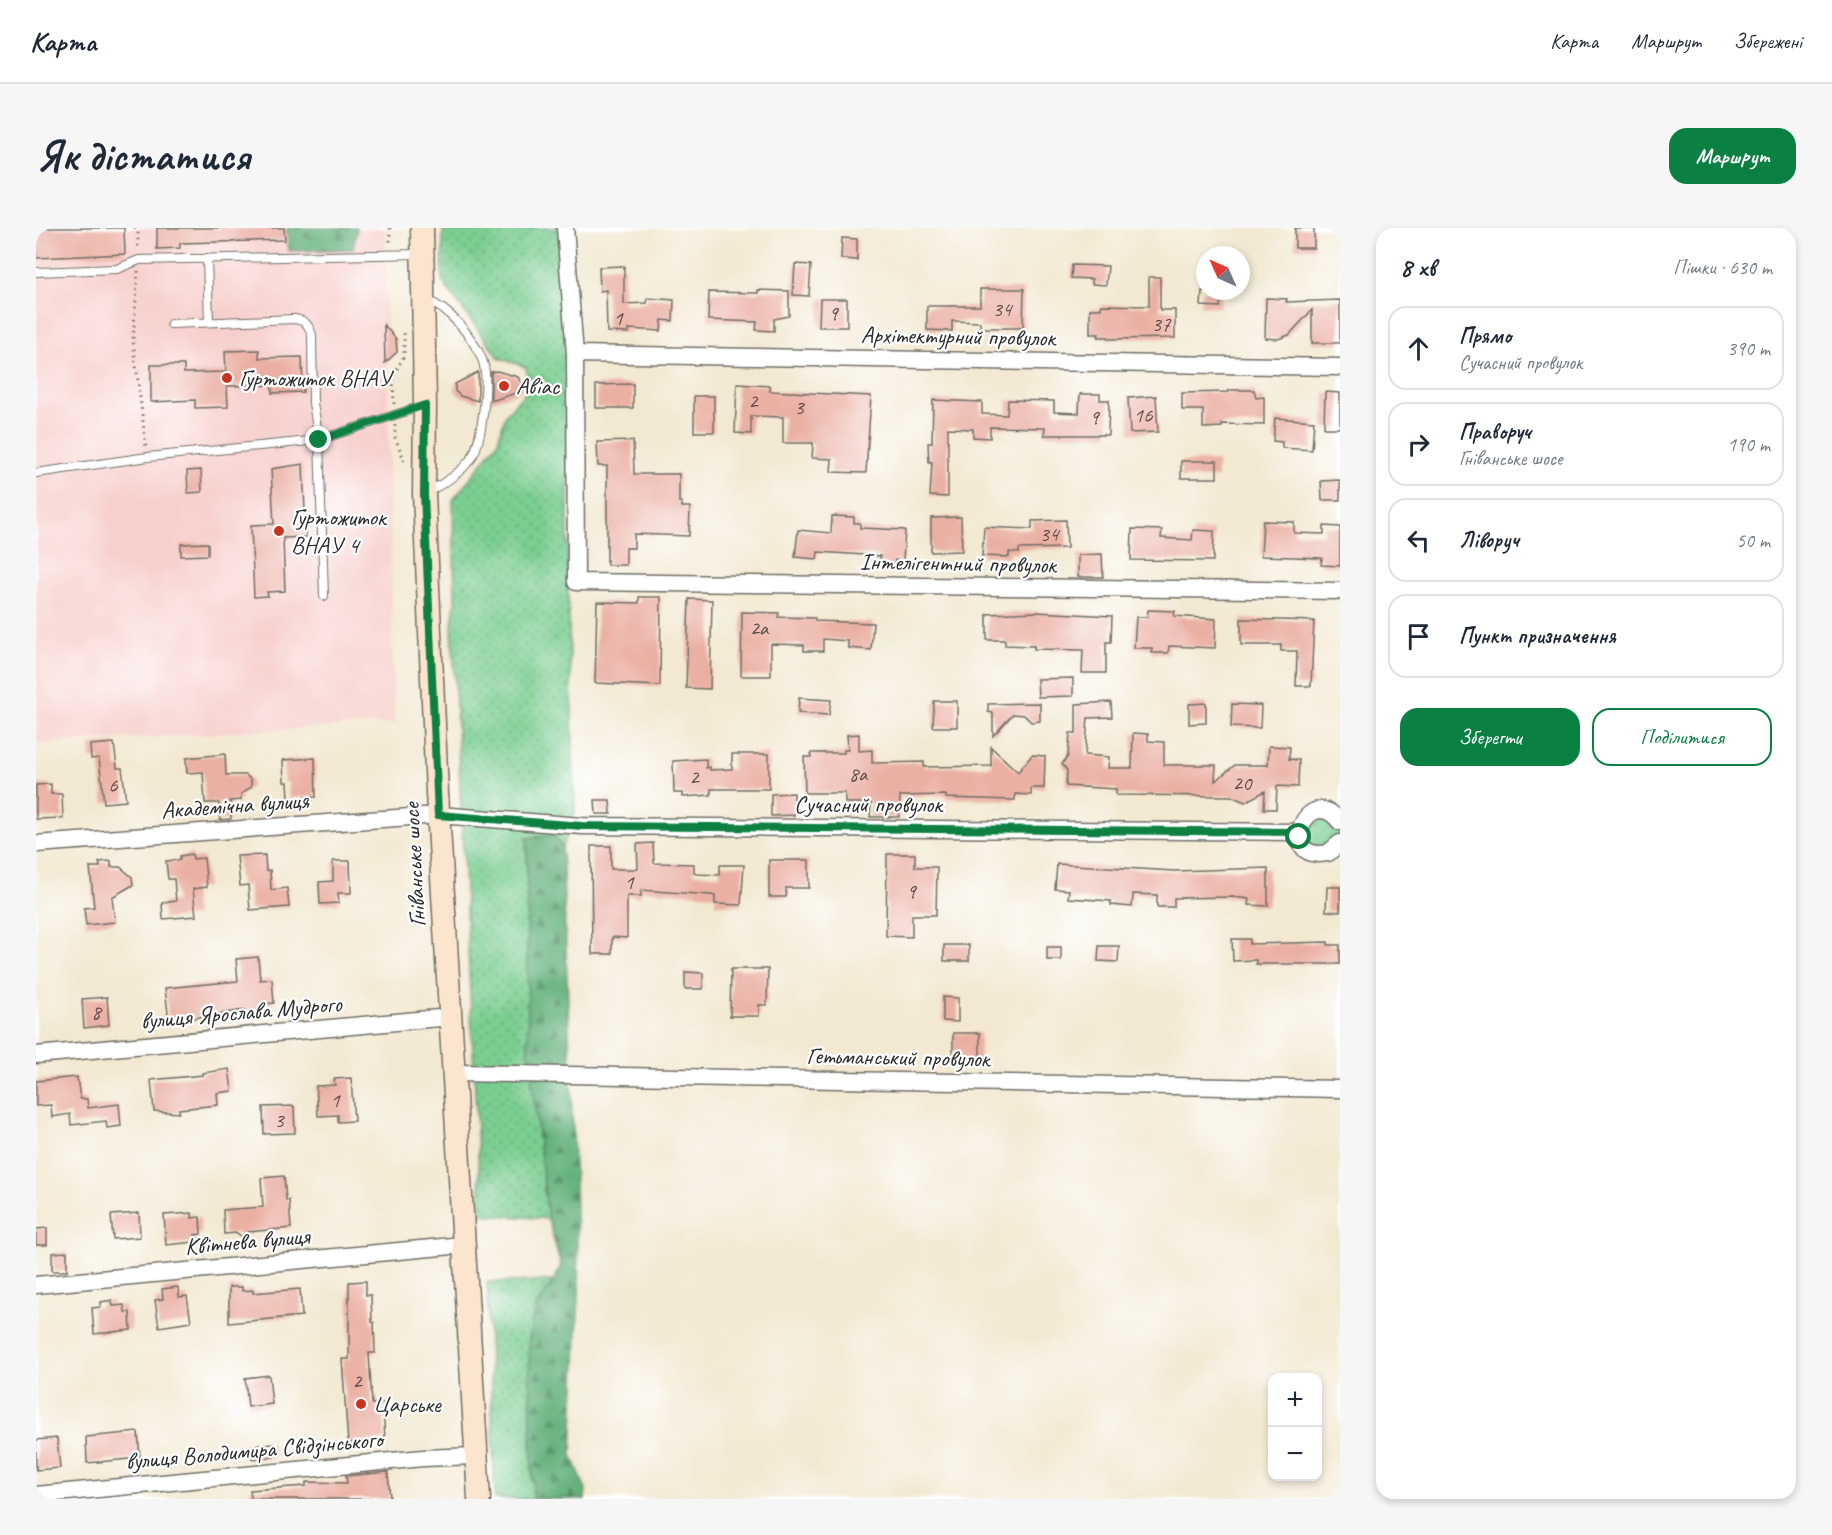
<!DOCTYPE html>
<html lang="uk">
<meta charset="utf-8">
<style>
:root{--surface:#fff;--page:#f6f6f7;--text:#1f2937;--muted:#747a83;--line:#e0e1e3;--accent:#0b8043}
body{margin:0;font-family:Caveat,sans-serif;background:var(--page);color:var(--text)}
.controls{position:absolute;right:18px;bottom:18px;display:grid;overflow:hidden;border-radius:12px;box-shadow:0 3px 9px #0003}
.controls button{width:54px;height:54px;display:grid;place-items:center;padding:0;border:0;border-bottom:2px solid var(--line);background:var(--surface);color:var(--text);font:30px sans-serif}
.compass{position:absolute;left:1160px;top:18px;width:54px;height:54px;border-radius:50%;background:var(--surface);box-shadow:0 3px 9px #0003;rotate:315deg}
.stop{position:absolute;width:18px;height:18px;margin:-14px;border:4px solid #0b8043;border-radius:50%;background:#fff}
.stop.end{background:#0b8043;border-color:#fff;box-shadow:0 2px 6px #0008}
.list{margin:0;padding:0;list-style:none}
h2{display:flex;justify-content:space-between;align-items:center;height:78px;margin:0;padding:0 24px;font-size:26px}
h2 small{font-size:20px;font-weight:400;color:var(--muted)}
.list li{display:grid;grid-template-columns:39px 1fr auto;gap:18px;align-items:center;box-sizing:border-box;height:84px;margin:0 12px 12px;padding:0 12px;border:2px solid var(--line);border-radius:18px}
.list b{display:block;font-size:22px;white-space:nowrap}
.list p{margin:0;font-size:20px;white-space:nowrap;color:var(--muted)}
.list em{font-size:20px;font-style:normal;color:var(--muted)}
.actions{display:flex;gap:12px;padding:18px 24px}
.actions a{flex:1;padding:14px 0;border:2px solid var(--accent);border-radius:18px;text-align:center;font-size:21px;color:var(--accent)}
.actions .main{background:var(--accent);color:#fff}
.icon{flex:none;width:33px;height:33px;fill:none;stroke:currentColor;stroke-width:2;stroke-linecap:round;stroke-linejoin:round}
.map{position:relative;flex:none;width:1304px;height:1271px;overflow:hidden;border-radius:18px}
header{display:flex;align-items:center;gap:36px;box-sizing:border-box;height:84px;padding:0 30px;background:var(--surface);border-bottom:2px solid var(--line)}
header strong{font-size:28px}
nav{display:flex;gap:33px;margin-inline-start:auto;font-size:21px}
.intro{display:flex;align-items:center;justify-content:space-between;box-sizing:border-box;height:144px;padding:0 36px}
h1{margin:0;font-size:42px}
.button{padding:15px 27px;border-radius:18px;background:var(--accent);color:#fff;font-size:21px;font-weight:700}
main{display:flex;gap:36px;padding:0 36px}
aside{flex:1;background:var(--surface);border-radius:18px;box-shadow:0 3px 9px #0003}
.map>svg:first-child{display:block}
.built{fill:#f7d0cd}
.grass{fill:url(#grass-dots);stroke:#527c5e;stroke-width:1.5}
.forest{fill:url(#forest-firs);stroke:#476e53;stroke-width:1.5}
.building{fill:#ebb0a4}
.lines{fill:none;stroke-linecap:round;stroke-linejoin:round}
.service-casing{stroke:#716e65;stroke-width:10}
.minor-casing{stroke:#716e65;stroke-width:19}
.secondary-casing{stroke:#716e65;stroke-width:25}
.path{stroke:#716e65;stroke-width:3;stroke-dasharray:1.5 4.5;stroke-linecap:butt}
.service{stroke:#fff;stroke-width:8}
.minor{stroke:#fff;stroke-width:16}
.secondary{stroke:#fbe5cf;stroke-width:22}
.route{stroke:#0b8043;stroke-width:8}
.poi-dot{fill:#c8321e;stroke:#fff;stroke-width:2}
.labels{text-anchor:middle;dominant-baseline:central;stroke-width:4.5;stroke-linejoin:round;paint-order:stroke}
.number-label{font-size:21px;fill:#5b4c49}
.street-label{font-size:24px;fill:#2b2b2b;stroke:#fff}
.poi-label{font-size:24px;fill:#2b2b2b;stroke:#fff;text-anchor:start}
</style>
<header>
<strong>Карта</strong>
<nav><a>Карта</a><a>Маршрут</a><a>Збережені</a></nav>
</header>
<div class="intro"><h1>Як дістатися</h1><a class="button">Маршрут</a></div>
<main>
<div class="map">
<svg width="1304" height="1271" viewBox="0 0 1304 1271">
<defs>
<pattern id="grass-dots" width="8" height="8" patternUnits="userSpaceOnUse" patternTransform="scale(1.5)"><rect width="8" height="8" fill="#7ace91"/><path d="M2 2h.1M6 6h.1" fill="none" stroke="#64a777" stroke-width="1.8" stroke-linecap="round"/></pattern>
<pattern id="forest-firs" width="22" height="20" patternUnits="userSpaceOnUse" patternTransform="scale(1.5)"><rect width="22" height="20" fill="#63b17b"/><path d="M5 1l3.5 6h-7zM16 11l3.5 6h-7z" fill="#529065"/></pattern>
</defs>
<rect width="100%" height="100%" fill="#fff"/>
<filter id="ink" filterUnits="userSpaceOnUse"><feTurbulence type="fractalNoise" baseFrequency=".0167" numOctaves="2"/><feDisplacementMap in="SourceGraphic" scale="12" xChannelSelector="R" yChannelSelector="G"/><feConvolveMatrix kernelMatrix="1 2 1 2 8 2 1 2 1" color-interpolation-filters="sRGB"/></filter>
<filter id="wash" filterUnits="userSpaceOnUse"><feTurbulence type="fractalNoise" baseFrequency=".008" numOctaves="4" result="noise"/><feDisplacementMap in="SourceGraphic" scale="24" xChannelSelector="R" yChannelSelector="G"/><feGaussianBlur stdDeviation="1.35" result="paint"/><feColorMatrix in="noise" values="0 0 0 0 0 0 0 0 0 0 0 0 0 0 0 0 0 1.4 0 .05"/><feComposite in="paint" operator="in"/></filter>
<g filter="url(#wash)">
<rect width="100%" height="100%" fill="#f3e9d2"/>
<path class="built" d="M0 0H349L358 495 0 516Z"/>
<path class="grass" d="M407 0H522L532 125V365L539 585 526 620 518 607 491 610 492 821 512 991 445 986 416 397 419 375 417 272 461 216 470 186 493 161 490 139 463 130 406 53Z
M1274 585 1304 594V615L1277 625 1265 595Z
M518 1053C503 1073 497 1088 493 1113L497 1271H459L451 1054Z"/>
<path class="forest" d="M251 0H321L317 21 252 23Z
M518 607 526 620 543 1061 536 1227 550 1262 549 1271H497L493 1113 496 1091 503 1073 518 1053 525 1037 512 991 492 821 491 610Z"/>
<g id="blocks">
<path class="building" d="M0 0H88L89 26 0 30Z
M121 0H248L249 12 144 15V20L121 21Z
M1259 0H1278V20H1259Z
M806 10 821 11V32L805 31Z
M759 36 775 37 773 68 757 67Z
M1036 37 1072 38 1070 57 1056 56V51L1035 50Z
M588 38V76L611 75V70L638 72 637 93 626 92 625 103 593 101V105L571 104 570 62 564 63 563 39Z
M1113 49H1124V82H1139V110L1072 111V109H1062L1063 106H1054V81H1065V77L1113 78Z
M944 61H988L987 100H944V94L916 93V103L891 102V78H944Z
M722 62 753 63V88L738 91V103L720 102 721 94 672 92 673 64 722 65Z
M1166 63H1186L1184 79 1165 78Z
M1230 70 1251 71 1250 74 1304 72V115H1276V82L1253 107 1242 111 1229 110Z
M784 71H811V99H783Z
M348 97 360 111 361 124 349 135Z
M223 122V130L266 129 267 164 236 165V157L191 158 192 179 159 180V172L115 174V137H148V145L190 144 189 123Z
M461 143 482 149 487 159 483 164 455 173V144Z
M442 144V173L424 168 419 163V156Z
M597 156V180H560V157Z
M701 156 734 158V163L835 168 830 245 795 244 796 231 776 230 777 215H747V189L715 188V206L699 205Z
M1193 162H1218L1220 170 1228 169V197L1186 196V199L1167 200V182H1146V165L1193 164Z
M1289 164 1304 165V200H1288Z
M1044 166H1064V172H1073L1072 207H1008L1009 200 954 199V210L937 209V201L912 200V269L894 268 896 234H893L892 215H896L897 172 946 174V186L971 187 972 172 1018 173V184L1043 185Z
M658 168H678V204H658Z
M1120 168 1122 204 1094 205 1092 170Z
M1239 190 1278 193 1276 222 1246 220V214L1237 213Z
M597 213 598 246H643V274H646V279H654L653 308 598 306V320H590V337H571V238H562L561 214Z
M1145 233H1181V250H1145Z
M267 236 270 309 247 310 249 363 231 364 232 368 218 369 215 297 238 296 235 241Z
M165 242 166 264 152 265 151 243Z
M1304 252V272H1286L1285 253Z
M796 288 818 289V295H824V300L869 302 867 333 859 332 858 338 843 337 844 328 782 324 781 331 759 329 762 302 795 305Z
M925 289 926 323 895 324V290Z
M1030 292 1031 320 983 321V325L973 324V329L946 328 948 299 996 301V293Z
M1227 293 1258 294V305L1288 306V298L1304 299V338L1285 337 1286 330 1225 328Z
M1096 301 1126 302 1125 310 1156 312 1157 302 1178 303 1177 333 1095 332Z
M172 315V327L145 328V316Z
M1066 326 1067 349H1042V327Z
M603 369H625L624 458 559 455 561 374 603 375Z
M653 371 676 372 674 461 650 460Z
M1112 382 1139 383 1138 388 1180 391 1179 420 1133 418 1132 425H1116V420H1098L1100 389H1111Z
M706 384 743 385 742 389 779 390V393L837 395 835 422 812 420V413L787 411V423H768V417L735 416V448H705Z
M1000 384 1076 388 1075 414H1070V445H1046L1047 422 998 421V418L969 417V412H951V386Z
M1205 391 1278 393 1275 458H1260L1261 423H1245V417H1205Z
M1037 450V468L1002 469 1001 451Z
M763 470 795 472 793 487 762 485Z
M898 473H921V499H897Z
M1075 474 1076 489 1052 490 1049 527 1073 529 1072 540H1096L1097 505 1112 506V513L1128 514V537H1180L1179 553 1199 537H1232L1233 518 1254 519 1253 531 1263 532 1262 559 1241 558 1240 581H1228L1229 563 1209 574 1195 568 1080 567V561L1030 558 1031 542 1026 536 1032 528 1034 505H1040V476Z
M1004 475V493L995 494 988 487 977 486 957 508V485L952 484V476Z
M1170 475V495L1153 496V476Z
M1196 476 1225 477 1224 500 1195 499Z
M823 506V523L836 522V535L888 534V539L955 538V519L982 544 996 527 1009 528 1008 560H995V567L979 566V572L910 570V567L864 568 863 589H834L835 575H809V565H769L768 529H775V525H808V522H812L811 507Z
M78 515 81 540H86L90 573 68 575 63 530 55 531 54 517Z
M189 526 190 547H210L215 552V559L205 566V572L194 573 195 591 184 592 183 575H169L167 544 151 545 150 530Z
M696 526H733V561H675V567L647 569V565H638L637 533 670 531V540L674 539V542L696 541Z
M279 530 280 569 253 570 252 554H248L247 532Z
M15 556V566H26L27 590 0 591V557Z
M758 565V587L735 588V566Z
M559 572H574L575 586H560Z
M617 615 618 635 658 636V645L661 646 684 647V637H708L705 677 679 676V668L675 667 605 662V668H591V710L576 709V726H556L555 618H575V641H602L601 616Z
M156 626 157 631 168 630 171 659 157 661 160 688 127 691 126 675 140 673 138 651H132L130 633 144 632V628Z
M851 626H879V639H901L900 687H876V709L850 708Z
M229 627 230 643 234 642 235 662 251 660 253 679 214 682 212 657 204 658 201 628Z
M733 632H773V660H750V669H733Z
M75 633V639H84L96 649 97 657 76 669 79 694 50 697 48 680 58 679 54 639H64L63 634Z
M297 633H314L315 665H302L303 675 284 676 283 654 297 653Z
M1021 636 1138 643 1232 640V678L1212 677 1213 671 1197 669 1138 670V679H1121V667L1097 666 1096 679 1075 677V673L1032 670 1033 662 1019 661Z
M1291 659H1304V684L1290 683Z
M1196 711H1214V716L1292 714V717H1304V736H1220V732L1197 733Z
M908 717H933V733H908Z
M1063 718H1083L1082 734 1062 733Z
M1011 719H1025V732H1011Z
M222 729 224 752 236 751 238 775 225 776 226 786 209 787V782L133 794 129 760 202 753 200 731Z
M695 741H732L731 777H723V788H694Z
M649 744 667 745V761H649Z
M71 769 73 797 48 800 46 771Z
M907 769 922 770V794L907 793Z
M917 805H944V836H926V832H917Z
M193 841 196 863 181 865 182 877 143 881V885L118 883 115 852 167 847 166 845Z
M41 849 44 871H51L52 880 83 876 85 898 71 900 70 893 35 897 34 886 16 889 15 877 0 878V853Z
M315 850 318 893 302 894V887L282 888 280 858 299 857 298 851Z
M258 878 259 905 228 906 227 879Z
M248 948 250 972H253L255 1000 211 1004 206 1009 201 1005 188 1006 187 982 227 979 225 950Z
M103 985 104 1009 77 1011 75 987Z
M156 985V990L164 989 165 1006 159 1007V1014L130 1017 128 987Z
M11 1000V1017H0V1001Z
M31 1024V1043H16V1025Z
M330 1053V1067H335L336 1094H338L339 1125H333L336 1176 347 1175 349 1212 312 1215 306 1131H313V1054Z
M142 1059 143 1069 151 1068 155 1094 123 1099 119 1072 127 1071 126 1061Z
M193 1059H206V1063L217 1062V1065L264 1061 266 1088 193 1095Z
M76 1072 77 1078 88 1077 89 1084H94L95 1102 58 1106 56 1080 65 1079V1074Z
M233 1147 236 1176 212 1179 209 1150Z
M102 1204 104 1230 51 1235 50 1209Z
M21 1210 24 1240 0 1242V1212Z
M237 1216 238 1229 216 1231 215 1218Z
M352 1244 354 1271H215L214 1262 270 1258V1254L311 1255 310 1248Z"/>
</g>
</g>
<g filter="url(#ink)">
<use href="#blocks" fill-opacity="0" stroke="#716e65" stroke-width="1.5"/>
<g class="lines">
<g class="service-casing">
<path id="service" d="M171 30 173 94
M0 44 81 41 103 32 385 26
M390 72C413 80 436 108 446 131 454 149 446 215 435 231 423 246 408 256 391 264
M135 96 258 91C269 92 273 97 276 107L277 175 283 212 288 368
M0 245 112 229 283 212 386 178"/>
</g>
<g class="minor-casing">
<path id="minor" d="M529 0 539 126 540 354 1304 363
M539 126 1304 139
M1304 594C1272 552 1238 635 1292 625L1304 615
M0 616 402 587 546 598 1262 604
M0 827 414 789
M419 845 1304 861
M0 1057 427 1017
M0 1267 387 1230 440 1228"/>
</g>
<g class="secondary-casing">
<path id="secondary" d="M386 0 389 177 388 266 401 565 443 1271"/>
</g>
<path class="path" d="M99 0 102 3V21
M354 0V16
M102 43 97 113 110 218
M358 176 357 148 368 128V101
M359 197V209L369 234"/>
<use href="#service" class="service"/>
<use href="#minor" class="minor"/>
<use href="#secondary" class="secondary"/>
</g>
</g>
<g class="lines" filter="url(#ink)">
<path class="route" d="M283 212 389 177 388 266 402 587 546 598 1263 604V609"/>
</g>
<g class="poi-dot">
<circle cx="191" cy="150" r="6"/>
<circle cx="468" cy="158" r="6"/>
<circle cx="243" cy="303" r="6"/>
<circle cx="325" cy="1176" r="6"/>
</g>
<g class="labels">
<g class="number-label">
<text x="966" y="81">34</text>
<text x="797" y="85">9</text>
<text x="582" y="90">1</text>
<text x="1125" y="96">37</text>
<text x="717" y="173">2</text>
<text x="763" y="179">3</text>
<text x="1107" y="187">16</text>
<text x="1058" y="189">9</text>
<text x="1013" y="306">34</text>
<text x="723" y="400">2а</text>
<text x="822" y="546">8а</text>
<text x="658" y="549">2</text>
<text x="1206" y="555">20</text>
<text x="77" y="557">6</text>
<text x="593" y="654">1</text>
<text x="875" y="663">9</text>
<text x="60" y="784">8</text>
<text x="299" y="872">1</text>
<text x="243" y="892">3</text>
<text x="321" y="1153">2</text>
</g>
<g class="street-label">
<text transform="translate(922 108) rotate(1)">Архітектурний провулок</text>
<text transform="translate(922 335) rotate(1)">Інтелігентний провулок</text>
<text x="832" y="576">Сучасний провулок</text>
<text transform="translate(199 577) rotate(-4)">Академічна вулиця</text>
<text transform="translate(378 637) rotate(-93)">Гніванське шосе</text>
<text transform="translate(205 784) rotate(-5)">вулиця Ярослава Мудрого</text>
<text transform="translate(862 829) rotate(1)">Гетьманський провулок</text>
<text transform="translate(211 1013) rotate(-5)">Квітнева вулиця</text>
<text transform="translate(218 1222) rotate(-5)">вулиця Володимира Свідзінського</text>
</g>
<g class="poi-label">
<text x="203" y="150">Гуртожиток ВНАУ</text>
<text x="480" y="158">Авіас</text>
<text x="255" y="289">Гуртожиток<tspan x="255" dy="28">ВНАУ 4</tspan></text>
<text x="337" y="1176">Царське</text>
</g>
</g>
</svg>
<div class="controls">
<button>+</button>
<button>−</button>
</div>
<svg class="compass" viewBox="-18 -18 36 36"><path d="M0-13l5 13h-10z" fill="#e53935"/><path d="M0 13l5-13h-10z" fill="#747a83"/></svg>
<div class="stop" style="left:1263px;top:609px"></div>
<div class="stop end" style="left:283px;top:212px"></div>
</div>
<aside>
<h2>8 хв<small>Пішки · 630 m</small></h2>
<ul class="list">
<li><svg class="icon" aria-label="ahead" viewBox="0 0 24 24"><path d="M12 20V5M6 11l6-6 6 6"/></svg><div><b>Прямо</b><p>Сучасний провулок</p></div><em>390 m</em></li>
<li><svg class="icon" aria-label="right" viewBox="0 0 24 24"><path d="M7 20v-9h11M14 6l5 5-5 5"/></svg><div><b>Праворуч</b><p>Гніванське шосе</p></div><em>190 m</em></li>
<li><svg class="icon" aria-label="left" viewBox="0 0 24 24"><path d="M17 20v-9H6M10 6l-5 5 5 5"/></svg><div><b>Ліворуч</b></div><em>50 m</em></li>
<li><svg class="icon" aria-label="arrive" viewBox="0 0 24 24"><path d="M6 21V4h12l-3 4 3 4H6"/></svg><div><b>Пункт призначення</b></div></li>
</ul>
<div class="actions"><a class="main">Зберегти</a><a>Поділитися</a></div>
</aside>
</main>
